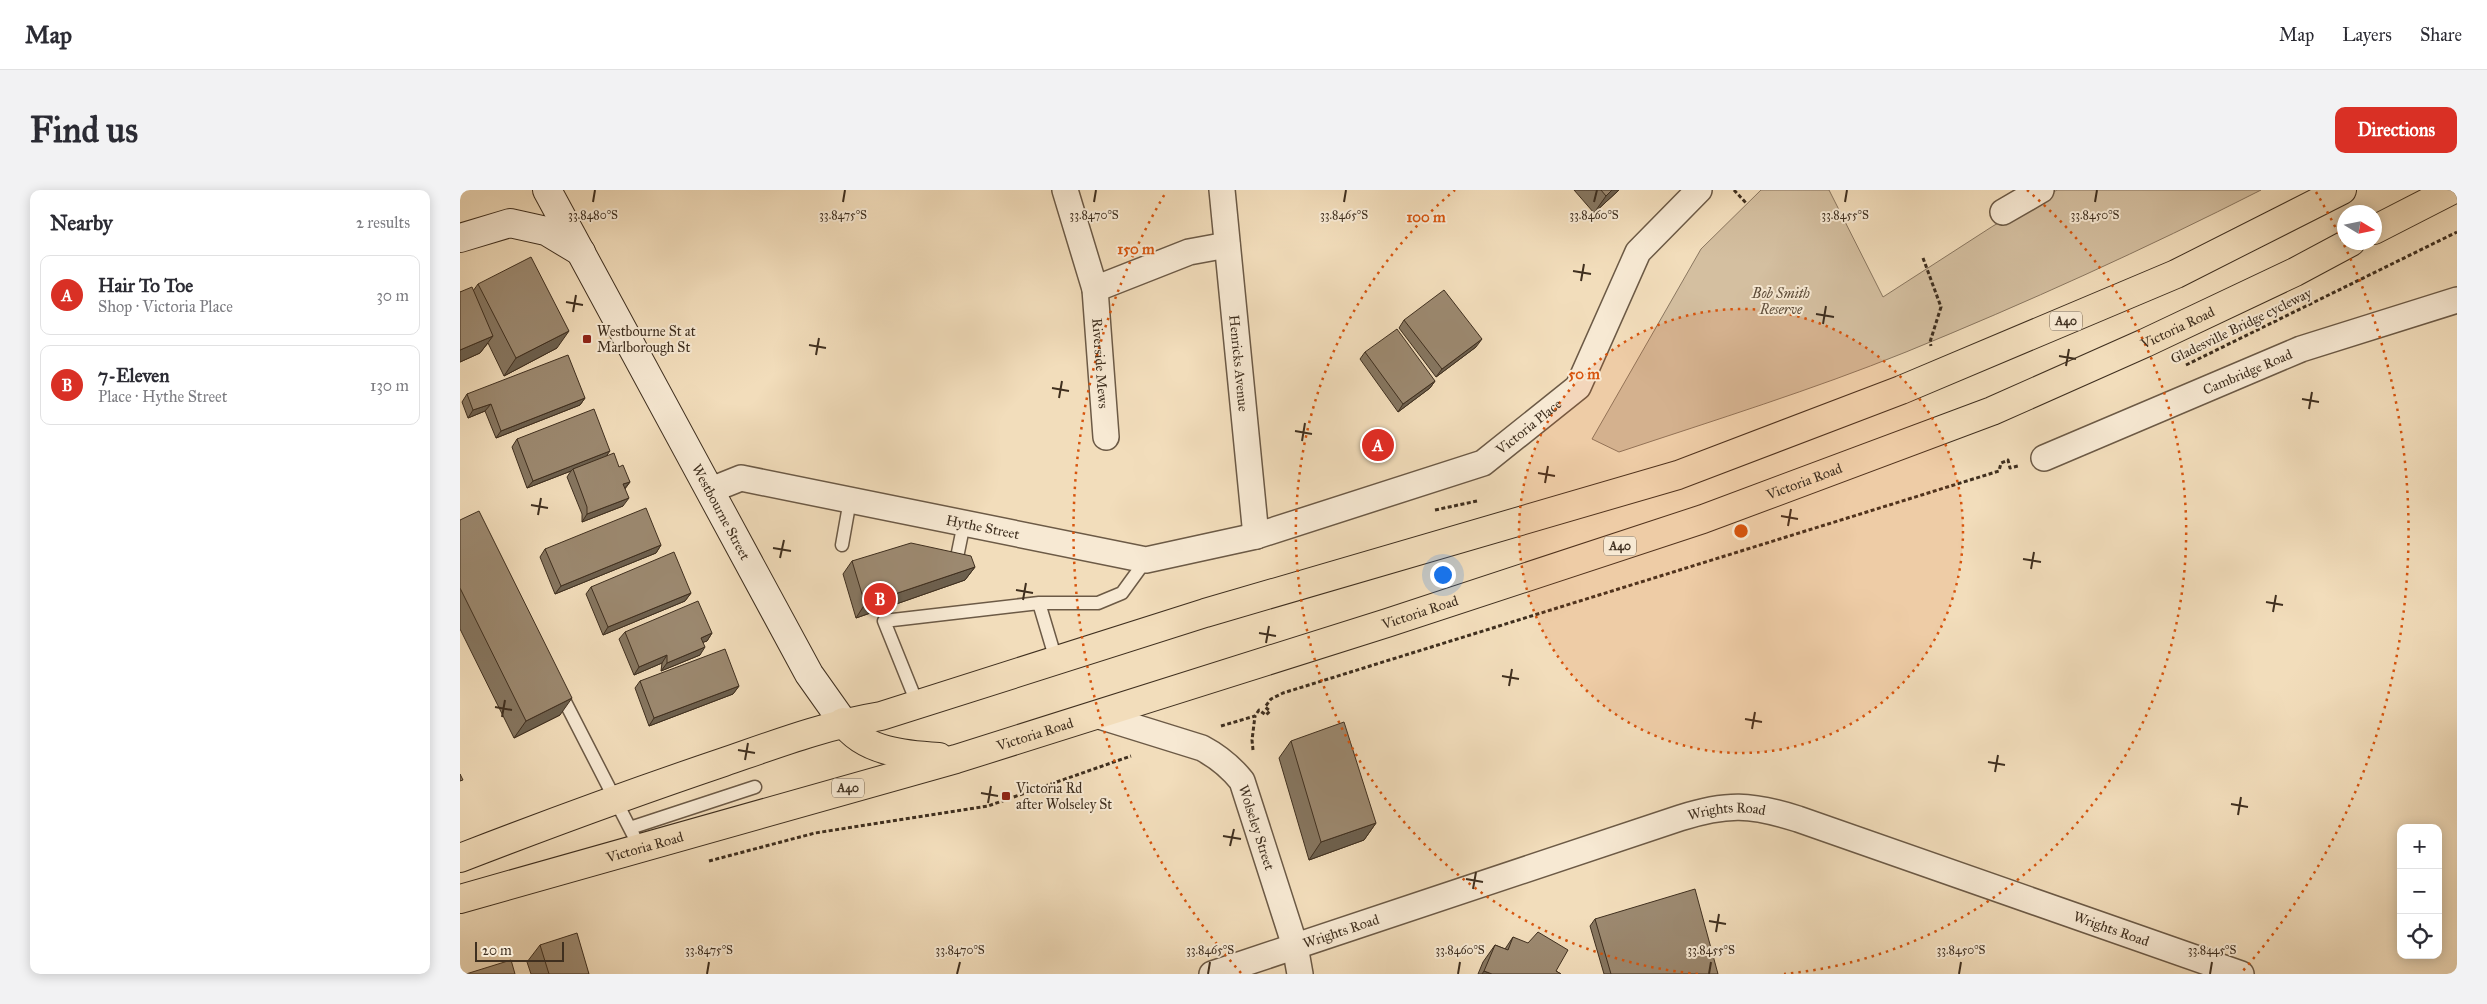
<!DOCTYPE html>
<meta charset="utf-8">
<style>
:root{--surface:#fff;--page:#f2f2f3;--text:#2b2b33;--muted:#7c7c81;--line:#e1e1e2;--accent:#d93025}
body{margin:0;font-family:"IM FELL Great Primer",serif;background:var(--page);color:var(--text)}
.controls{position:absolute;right:15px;bottom:15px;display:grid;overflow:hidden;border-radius:10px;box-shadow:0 2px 12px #0003}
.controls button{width:45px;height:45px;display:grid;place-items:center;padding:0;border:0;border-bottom:1px solid var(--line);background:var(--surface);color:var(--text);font:25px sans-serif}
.compass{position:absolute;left:1877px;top:15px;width:45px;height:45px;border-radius:50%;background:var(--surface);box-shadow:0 2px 12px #0003;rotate:100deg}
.scale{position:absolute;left:15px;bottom:12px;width:89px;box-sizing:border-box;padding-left:5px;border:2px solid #3f2f1f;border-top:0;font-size:14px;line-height:18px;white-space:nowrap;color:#3f2f1f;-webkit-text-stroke:4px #f7e9d3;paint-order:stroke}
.you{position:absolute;left:982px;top:384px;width:18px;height:18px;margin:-12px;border:4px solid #fff;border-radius:50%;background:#1a73e8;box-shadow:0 0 0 8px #1a73e833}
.badge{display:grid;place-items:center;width:32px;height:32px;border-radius:50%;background:var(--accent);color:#fff;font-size:16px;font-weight:700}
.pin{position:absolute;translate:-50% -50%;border:2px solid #fff;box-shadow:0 1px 5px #0006}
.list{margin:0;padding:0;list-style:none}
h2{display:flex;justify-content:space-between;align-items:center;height:65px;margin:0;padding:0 20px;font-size:21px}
h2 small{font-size:16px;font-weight:400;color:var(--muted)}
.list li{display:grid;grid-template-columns:32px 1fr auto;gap:15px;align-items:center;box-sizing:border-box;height:80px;margin:0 10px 10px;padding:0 10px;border:1px solid var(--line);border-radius:10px}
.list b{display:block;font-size:19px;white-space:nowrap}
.list p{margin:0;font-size:16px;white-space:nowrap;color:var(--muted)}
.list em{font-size:16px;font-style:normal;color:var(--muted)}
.icon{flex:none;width:28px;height:28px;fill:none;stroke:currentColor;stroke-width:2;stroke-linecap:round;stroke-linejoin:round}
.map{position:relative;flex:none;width:1997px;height:784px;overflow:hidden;border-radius:10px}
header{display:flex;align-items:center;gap:30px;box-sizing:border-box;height:70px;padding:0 25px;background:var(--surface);border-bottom:1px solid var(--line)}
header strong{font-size:24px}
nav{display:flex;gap:28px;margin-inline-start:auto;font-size:18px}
.intro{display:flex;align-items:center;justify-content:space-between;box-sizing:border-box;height:120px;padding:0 30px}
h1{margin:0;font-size:35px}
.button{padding:12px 22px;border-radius:10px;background:var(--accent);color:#fff;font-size:18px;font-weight:700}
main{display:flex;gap:30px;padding:0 30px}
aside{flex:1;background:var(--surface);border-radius:10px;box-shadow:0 2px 12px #0003}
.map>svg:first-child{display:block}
.green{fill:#d4bfa0;stroke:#8a7760}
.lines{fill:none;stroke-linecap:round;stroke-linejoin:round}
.lane-casing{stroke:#6c5a46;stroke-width:15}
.street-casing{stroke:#6c5a46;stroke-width:28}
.secondary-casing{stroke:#3f2f1f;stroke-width:30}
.highway-casing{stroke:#3f2f1f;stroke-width:30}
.path{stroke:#3f2f1f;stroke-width:3;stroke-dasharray:4 2.5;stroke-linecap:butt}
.lane{stroke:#f7e9d3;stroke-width:12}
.street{stroke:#f7e9d3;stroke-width:25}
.secondary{stroke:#f7e9d3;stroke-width:28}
.highway{stroke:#f2ddbb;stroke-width:28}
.wall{fill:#867660;stroke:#3f2f1f}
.shaded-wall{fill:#6d604e;stroke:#3f2f1f}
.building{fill:#9c8970;stroke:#3f2f1f}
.ticks{fill:none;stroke:#3f2f1f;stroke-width:2}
.ring{fill:none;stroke:#d7550e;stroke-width:2.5;stroke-dasharray:2.5 5}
.poi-dot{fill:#8f2418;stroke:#f7e9d3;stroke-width:2}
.labels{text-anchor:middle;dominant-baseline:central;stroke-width:4;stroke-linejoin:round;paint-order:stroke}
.shield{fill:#f7e9d3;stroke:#766755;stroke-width:1}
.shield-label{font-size:12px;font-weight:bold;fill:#3f2f1f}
.park-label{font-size:14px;font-style:italic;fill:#5d4c39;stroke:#f7e9d3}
.street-label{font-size:14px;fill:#3f2f1f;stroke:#f7e9d3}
.poi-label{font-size:14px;fill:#3f2f1f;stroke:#f7e9d3;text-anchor:start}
.ticks-label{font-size:12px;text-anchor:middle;fill:#3f2f1f;stroke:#f7e9d3;stroke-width:4;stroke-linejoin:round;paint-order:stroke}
.centre{fill:#d7550e;stroke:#f7e9d3;stroke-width:2.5}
.ring-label{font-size:15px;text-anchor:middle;font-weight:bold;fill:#d7550e;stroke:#f7e9d3;stroke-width:4;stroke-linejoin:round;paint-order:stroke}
</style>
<header>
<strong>Map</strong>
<nav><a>Map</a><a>Layers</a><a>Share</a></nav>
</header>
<div class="intro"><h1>Find us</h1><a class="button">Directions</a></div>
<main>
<aside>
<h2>Nearby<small>2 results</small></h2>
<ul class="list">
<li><span class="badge">A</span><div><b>Hair To Toe</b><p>Shop · Victoria Place</p></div><em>30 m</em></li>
<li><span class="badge">B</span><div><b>7-Eleven</b><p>Place · Hythe Street</p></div><em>130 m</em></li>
</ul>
</aside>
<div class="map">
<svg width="1997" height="784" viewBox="0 0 1997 784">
<rect width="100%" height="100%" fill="#f2ddbb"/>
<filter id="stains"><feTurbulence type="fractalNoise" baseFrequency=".004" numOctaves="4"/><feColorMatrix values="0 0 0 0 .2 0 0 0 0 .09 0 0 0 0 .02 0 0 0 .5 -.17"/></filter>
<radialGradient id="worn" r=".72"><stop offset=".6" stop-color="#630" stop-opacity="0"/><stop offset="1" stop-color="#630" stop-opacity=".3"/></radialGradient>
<path class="green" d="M1301 0H1369L1423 107 1533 36 1597 0H1801C1685 59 1566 113 1446 162 1352 200 1255 230 1159 262L1132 249 1241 59Z"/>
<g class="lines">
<g class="lane-casing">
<path id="lane" d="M382 355 390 310
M495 377 504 333
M579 413 596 470
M99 500 180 658
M457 513 424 431 579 413H638L662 403 686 370
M170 638 295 597"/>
</g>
<g class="street-casing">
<g id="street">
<path id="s1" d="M605 0 635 99 646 247"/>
<path id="s2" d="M762 0 796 346"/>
<path d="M1543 22 1581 0"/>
<path d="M635 99 729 62 767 55"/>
<path id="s3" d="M1584 268 1841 159 1997 110"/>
<path id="s4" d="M251 300 281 288 686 370 796 346 1023 273 1118 197 1178 62 1239 0"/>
<path id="s5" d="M636 525 742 558C759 567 770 576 782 591L835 756 840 784"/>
<path id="s6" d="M752 784 1220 628C1267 613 1291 614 1338 629L1781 784"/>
</g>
</g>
<g class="secondary-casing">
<g id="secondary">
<path id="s7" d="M87 0 349 484 383 532"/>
<path d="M0 48 50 33 86 41 121 62"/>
</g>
</g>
<g class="highway-casing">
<g id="highway">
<path d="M1914 40 1992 0"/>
<path d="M383 532C404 562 446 565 479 567"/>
<path d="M0 668C88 634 175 602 264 572 316 554 366 535 421 526L745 423 1218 285 1441 200 1716 84 1882 0"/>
<path id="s8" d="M0 709 496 569 927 433 1243 329 1532 221 1685 153 1835 82 1891 52"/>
</g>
</g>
<path class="path" d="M1274 0 1287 14
M1463 68 1481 117 1470 152 1471 156
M1726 175 1997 42
M975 320 1017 311
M761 536 795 526 799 520 806 525 810 521 805 517 811 509 823 503 1539 281 1541 273 1548 270 1550 278 1558 276
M793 560 792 550 795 526
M249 671 355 643 528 616 671 566"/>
<use href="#lane" class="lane"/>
<use href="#street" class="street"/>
<use href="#secondary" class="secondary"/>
<use href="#highway" class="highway"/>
</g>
<path class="wall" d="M1114 0H1159L1134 23Z
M18 94 97 158 44 186 28 153 20 163 0 172V102L13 101Z
M944 130 1016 157 976 187 939 138Z
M905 162 975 191 970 198 938 222 900 169Z
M7 204 125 208 120 215 36 248 25 221 8 228 2 212Z
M57 249 146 266 159 277 170 292 165 299 163 316 122 332V324L107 287 111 281 67 298 52 257Z
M0 330 100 525 54 548 0 439Z
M201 355 196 363 95 404 80 367 85 359Z
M392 371 515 377 505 390 396 428 383 384Z
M131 397 231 403 225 411 143 445 126 404Z
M165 442 252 443 247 451 243 452 240 465 201 481 202 473 174 485 159 449Z
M180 491 279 496 273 504 189 536 175 498Z
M831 551 916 633 904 650 849 670 819 568Z
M1135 729 1258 784H1144L1130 736Z
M1053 747 1096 781 1101 784H1018L1023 772 1035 755 1045 759Z
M80 755 129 784H71L67 772Z"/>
<path class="shaded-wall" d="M1152 0H1159L1134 23 1146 6Z
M109 141 97 158 44 186 56 168Z
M33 146 20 163 0 172V160Z
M1022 149 1016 157 976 187 982 179Z
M975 191 970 198 938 222 943 214Z
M125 208 120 215 36 248 41 241Z
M31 214 25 221 8 228 13 220Z
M150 261 145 268 113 279 111 281 67 298 73 291Z
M170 292 164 299 163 294Z
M169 308 163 316 122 332 127 324Z
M201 355 196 363 95 404 101 396Z
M515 377 505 390 396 428 405 414Z
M231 403 225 411 143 445 148 437Z
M252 443 247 451 236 455 241 448Z
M245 457 240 465 201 481 207 473Z
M207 465 202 473 174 485 179 477Z
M279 496 273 504 189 536 194 528Z
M112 508 100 525 54 548 66 531Z
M916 633 904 650 849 670 861 652Z
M1024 781 1032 784H1022Z"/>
<path class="building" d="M1141 0H1152L1146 6Z
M71 67 109 141 56 168 18 94Z
M12 97 33 146 0 160V102Z
M984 100 1022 149 982 179 944 130Z
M937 139 975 191 943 214 905 162Z
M108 165 125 208 41 241 31 214 13 220 7 204Z
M134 219 150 261 73 291 57 249Z
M154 263 159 277 163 275 170 292 163 294 169 308 127 324V317L113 279Z
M186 318 201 355 101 396 85 359Z
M19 321 112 508 66 531 0 398V330Z
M451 353 511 366 515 377 405 414 392 371Z
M214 362 231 403 148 437 131 397Z
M238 411 252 443 241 448 245 457 207 473V465L179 477 165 442Z
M265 459 279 496 194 528 180 491Z
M884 532 916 633 861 652 831 551Z
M0 584 3 590 0 591Z
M1235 699 1258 784H1151L1135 729Z
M1078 742 1108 760 1096 781 1101 784H1032L1024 781 1035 755 1048 760 1053 747 1068 753Z
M117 743 129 784H89L80 755Z
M51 770 55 784H6Z"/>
<path class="ticks" d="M133 12 135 0M383 12 385 0M634 12 636 0M884 12 886 0M1134 12 1137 0M1385 12 1387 0M1635 12 1637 0M1113 81 1131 84M1121 91 1124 74M106 112 123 115M113 122 116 105M1356 124 1374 127M1363 134 1366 116M349 155 366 158M356 165 359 148M1599 166 1616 169M1606 176 1609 159M592 198 609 201M599 208 602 191M1842 209 1859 212M1849 219 1852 202M835 241 852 244M842 251 845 233M1078 283 1095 286M1085 293 1088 276M71 315 88 318M78 325 81 308M1321 326 1338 329M1328 336 1331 319M313 358 331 361M320 368 324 350M1563 369 1581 372M1571 379 1574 362M556 400 573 403M563 410 566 393M1806 412 1823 415M1813 422 1816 405M799 443 816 446M806 453 809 436M1042 486 1059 489M1049 496 1052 479M35 517 52 520M42 527 45 510M1285 529 1302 532M1292 539 1295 522M278 560 295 563M285 570 288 553M1528 572 1545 575M1535 582 1538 565M521 603 538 606M528 613 531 596M1771 614 1788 617M1778 625 1781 607M763 646 781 649M770 656 774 639M1006 689 1023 692M1013 699 1016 682M1249 731 1266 734M1256 742 1259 724M247 784 249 772M497 784 500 772M748 784 750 772M998 784 1000 772M1249 784 1251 772M1499 784 1501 772M1750 784 1752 772"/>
<circle cx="1281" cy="341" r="222" fill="#d7550e" fill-opacity=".12"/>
<g class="ring">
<circle cx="1281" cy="341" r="222"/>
<path d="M1238 784A445 445 0 0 1 995 0M1567 0A445 445 0 0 1 1324 784"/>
<path d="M781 783A667 667 0 0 1 706 2M1856 2A667 667 0 0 1 1781 783"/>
</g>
<g class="poi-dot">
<rect x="122" y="144" width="10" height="10" rx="2.5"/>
<rect x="541" y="601" width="10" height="10" rx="2.5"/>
</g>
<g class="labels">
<g class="shield">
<rect x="1590" y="121.5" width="32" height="19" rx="4"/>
<rect x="1144" y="346.5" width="32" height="19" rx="4"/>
<rect x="372" y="588.5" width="32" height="19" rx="4"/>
</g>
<g class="shield-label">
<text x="1606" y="131">A40</text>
<text x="1160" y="356">A40</text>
<text x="388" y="598">A40</text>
</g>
<g class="park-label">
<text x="1321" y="103">Bob Smith<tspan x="1321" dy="16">Reserve</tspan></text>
</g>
<g class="street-label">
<text transform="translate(1781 136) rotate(-26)">Gladesville Bridge cycleway</text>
<text stroke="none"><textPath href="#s8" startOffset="1812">Victoria Road</textPath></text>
<text stroke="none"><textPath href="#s1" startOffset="178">Riverside Mews</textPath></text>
<text stroke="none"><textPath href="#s2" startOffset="174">Henricks Avenue</textPath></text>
<text stroke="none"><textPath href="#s3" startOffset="221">Cambridge Road</textPath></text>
<text stroke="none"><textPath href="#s4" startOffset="855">Victoria Place</textPath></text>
<text stroke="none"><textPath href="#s8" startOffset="1408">Victoria Road</textPath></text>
<text stroke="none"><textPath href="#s7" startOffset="366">Westbourne Street</textPath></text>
<text stroke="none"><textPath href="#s4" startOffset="279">Hythe Street</textPath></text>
<text stroke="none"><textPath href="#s8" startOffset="1002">Victoria Road</textPath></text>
<text stroke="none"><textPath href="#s8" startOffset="598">Victoria Road</textPath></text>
<text stroke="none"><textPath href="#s6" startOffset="541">Wrights Road</textPath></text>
<text stroke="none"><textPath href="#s5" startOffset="212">Wolseley Street</textPath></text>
<text stroke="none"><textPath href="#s8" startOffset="192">Victoria Road</textPath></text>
<text stroke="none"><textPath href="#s6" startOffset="946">Wrights Road</textPath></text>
<text stroke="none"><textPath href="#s6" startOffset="136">Wrights Road</textPath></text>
</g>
<g class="poi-label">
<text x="137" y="141">Westbourne St at<tspan x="137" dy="16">Marlborough St</tspan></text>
<text x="556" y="598">Victoria Rd<tspan x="556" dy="16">after Wolseley St</tspan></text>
</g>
</g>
<g class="ticks-label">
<text x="133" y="29">33.8480°S</text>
<text x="383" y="29">33.8475°S</text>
<text x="634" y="29">33.8470°S</text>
<text x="884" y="29">33.8465°S</text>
<text x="1134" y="29">33.8460°S</text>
<text x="1385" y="29">33.8455°S</text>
<text x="1635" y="29">33.8450°S</text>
<text x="249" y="764">33.8475°S</text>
<text x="500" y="764">33.8470°S</text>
<text x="750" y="764">33.8465°S</text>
<text x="1000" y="764">33.8460°S</text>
<text x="1251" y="764">33.8455°S</text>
<text x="1501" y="764">33.8450°S</text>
<text x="1752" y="764">33.8445°S</text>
</g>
<circle cx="1281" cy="341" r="8" class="centre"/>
<g class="ring-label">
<text x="966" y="32">100 m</text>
<text x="676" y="64">150 m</text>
<text x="1124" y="189">50 m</text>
</g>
<rect width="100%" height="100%" filter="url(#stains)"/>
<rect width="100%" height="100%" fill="url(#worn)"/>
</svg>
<div class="controls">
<button>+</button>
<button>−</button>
<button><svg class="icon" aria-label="locate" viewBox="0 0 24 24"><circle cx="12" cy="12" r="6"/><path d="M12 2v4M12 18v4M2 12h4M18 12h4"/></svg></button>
</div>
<svg class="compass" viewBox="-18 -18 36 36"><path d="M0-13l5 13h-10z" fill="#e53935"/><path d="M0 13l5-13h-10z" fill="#7c7c81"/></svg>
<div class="scale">20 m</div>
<div class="you"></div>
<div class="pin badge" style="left:918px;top:255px">A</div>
<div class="pin badge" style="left:420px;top:409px">B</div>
</div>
</main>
